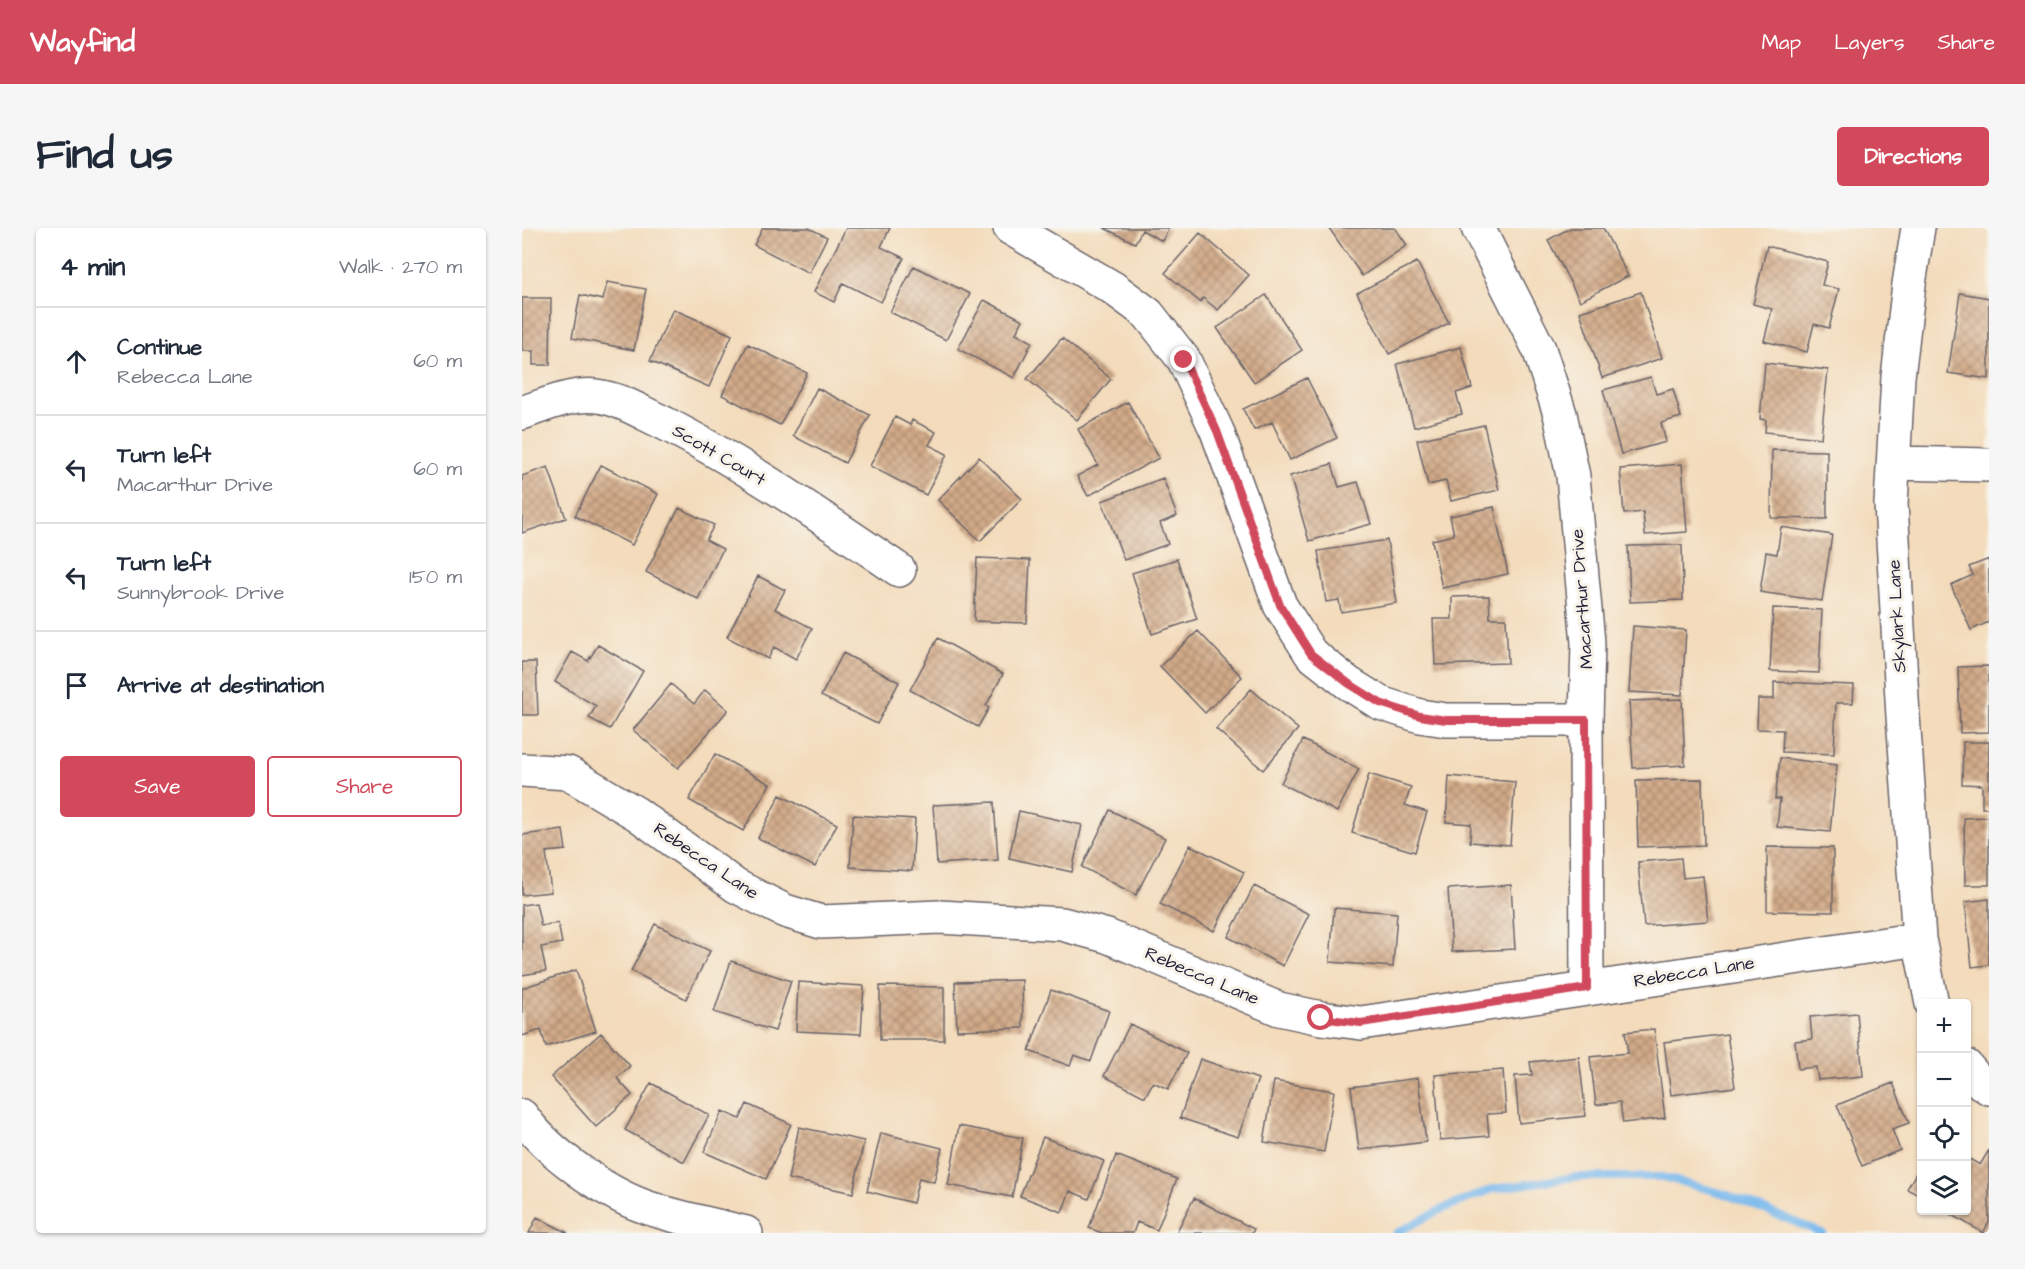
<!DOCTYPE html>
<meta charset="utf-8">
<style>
:root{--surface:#fff;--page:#f6f6f7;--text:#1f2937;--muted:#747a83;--line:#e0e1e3;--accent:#d1495b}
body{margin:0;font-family:"Architects Daughter",sans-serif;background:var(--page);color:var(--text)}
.controls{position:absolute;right:18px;bottom:18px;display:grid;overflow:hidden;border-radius:6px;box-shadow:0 2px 4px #0004}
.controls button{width:54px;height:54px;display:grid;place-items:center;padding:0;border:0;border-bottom:2px solid var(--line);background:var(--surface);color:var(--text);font:30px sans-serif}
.stop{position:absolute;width:18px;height:18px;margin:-14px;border:4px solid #d1495b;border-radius:50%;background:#fff}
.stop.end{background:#d1495b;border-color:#fff;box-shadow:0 2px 6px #0008}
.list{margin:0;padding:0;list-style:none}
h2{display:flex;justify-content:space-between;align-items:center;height:78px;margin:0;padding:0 24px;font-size:26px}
h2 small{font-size:20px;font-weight:400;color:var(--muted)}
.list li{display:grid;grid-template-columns:39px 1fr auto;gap:18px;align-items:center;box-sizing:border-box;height:108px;padding:0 24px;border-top:2px solid var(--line)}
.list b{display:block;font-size:22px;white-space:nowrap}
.list p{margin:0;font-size:20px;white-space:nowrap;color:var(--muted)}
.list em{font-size:20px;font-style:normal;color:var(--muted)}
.actions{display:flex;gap:12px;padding:18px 24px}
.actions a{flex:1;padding:14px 0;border:2px solid var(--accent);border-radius:6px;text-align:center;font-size:21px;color:var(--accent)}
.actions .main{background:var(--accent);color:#fff}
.icon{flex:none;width:33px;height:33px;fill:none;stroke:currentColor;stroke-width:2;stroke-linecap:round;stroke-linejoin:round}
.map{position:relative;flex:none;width:1467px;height:1005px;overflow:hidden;border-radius:6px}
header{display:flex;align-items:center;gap:36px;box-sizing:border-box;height:84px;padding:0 30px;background:var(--accent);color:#fff}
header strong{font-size:28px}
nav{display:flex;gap:33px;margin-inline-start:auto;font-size:21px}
.intro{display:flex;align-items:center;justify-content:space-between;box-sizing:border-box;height:144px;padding:0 36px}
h1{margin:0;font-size:42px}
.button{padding:15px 27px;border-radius:6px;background:var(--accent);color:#fff;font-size:21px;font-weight:700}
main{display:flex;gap:36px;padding:0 36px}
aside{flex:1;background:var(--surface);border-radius:6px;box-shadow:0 2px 4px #0004}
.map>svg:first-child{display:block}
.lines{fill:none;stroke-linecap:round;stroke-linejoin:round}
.stream{stroke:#7bbaee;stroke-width:8}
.building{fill:url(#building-cross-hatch)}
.minor-casing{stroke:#6b6368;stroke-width:36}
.minor{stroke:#fff;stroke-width:33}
.route{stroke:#d1495b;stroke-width:8}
.labels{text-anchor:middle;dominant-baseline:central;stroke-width:6;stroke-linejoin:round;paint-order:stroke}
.street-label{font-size:18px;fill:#22223b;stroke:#f7f3e8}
</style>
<header>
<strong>Wayfind</strong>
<nav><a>Map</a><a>Layers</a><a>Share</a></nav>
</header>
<div class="intro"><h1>Find us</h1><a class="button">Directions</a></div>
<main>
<aside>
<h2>4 min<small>Walk · 270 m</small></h2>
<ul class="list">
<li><svg class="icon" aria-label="ahead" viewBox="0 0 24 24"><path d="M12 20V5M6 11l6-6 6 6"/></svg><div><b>Continue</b><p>Rebecca Lane</p></div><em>60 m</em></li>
<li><svg class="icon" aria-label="left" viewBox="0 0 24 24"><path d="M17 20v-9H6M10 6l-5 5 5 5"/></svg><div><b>Turn left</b><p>Macarthur Drive</p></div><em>60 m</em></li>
<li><svg class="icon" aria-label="left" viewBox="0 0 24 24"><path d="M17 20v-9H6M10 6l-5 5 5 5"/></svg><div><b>Turn left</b><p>Sunnybrook Drive</p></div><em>150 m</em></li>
<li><svg class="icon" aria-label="arrive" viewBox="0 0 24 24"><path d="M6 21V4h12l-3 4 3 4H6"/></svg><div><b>Arrive at destination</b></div></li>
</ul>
<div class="actions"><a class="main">Save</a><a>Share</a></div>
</aside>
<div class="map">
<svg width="1467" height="1005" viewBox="0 0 1467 1005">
<defs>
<pattern id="building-cross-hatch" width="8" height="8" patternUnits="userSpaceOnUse" patternTransform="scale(1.5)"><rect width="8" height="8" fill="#d2aa88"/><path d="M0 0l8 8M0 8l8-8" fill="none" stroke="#aa8a70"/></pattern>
</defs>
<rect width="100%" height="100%" fill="#f7f3e8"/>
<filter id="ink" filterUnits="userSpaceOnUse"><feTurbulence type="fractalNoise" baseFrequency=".0167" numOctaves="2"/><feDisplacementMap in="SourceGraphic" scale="12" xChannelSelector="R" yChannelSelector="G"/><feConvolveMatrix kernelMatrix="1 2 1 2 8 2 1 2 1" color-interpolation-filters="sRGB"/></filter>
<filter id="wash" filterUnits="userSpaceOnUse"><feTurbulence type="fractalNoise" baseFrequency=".008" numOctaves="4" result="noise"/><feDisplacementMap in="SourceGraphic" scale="24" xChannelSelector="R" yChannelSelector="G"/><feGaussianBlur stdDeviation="1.35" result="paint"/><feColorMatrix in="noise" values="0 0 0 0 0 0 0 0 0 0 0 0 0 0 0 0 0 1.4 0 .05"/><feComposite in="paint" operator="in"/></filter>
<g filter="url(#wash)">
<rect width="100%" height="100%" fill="#f3dbbb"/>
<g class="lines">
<path class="stream" d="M874 1005 920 981 971 961 1052 949H1140L1203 966 1300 1005"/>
</g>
<g id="blocks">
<path class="building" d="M241 0H287L305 9 287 45 232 17Z
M324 0H368L359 19 382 30 359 74 321 55 312 74 292 64Z
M582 0H647L640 13 620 2 613 15Z
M807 0H873L885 17 840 48Z
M1048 0H1081L1106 48 1058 73 1026 12Z
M678 5 727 47 696 82 681 70 678 74 643 45Z
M1245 18 1306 34 1300 57 1317 61 1307 100 1292 96 1285 124 1242 113 1250 81 1231 76Z
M895 34 927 95 867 126 835 65Z
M392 38 448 66 424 112 368 84Z
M85 54 124 61 112 122 50 110 58 67 81 72Z
M1119 64 1140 130 1080 150 1058 84Z
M1438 65 1467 70V151L1426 145Z
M744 67 780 122 732 154 695 100Z
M0 70H29L28 137H11V123H0Z
M462 72 501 92 494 105 510 114 492 150 436 121Z
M151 81 210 107 187 159 128 133Z
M540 110 589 151 555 192 505 151Z
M226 116 285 145 258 197 200 167Z
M939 119 950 160 934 165 940 186 892 199 875 136Z
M1243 135 1306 142 1299 210 1243 204 1244 192 1238 191Z
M1129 149 1134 166 1151 161 1159 189 1139 195 1144 214 1099 226 1081 162Z
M785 150 815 210 768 232 750 194 732 202 721 181Z
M295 160 348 187 323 235 271 208Z
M606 174 637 230 566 268 555 248 576 237 556 201Z
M373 189 388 197 390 192 414 204 407 217 425 226 404 267 348 238Z
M962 197 977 262 929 273 924 253 906 257 895 212Z
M1250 222 1305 223V291L1249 290Z
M457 229 500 271 458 313 416 272Z
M810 236 817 259 836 254 849 296 787 313 768 248Z
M1160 236 1165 304 1123 307 1121 284 1102 286 1098 241Z
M79 237 136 266 110 317 53 288Z
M26 239 44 290 0 305V248Z
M641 250 655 288 638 295 646 316 602 332 580 273Z
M972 279 986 346 920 360 910 312 932 307 928 288Z
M157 280 192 297 184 312 201 321 176 371 124 344Z
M1259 299 1310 307 1300 373 1238 364 1244 324 1255 326Z
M865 312 875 375 819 384 817 372 804 374 796 323Z
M1160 317 1161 372 1108 374 1106 318Z
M455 330 508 332 505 395 452 393Z
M655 331 675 391 630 406 610 345Z
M1467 331V394L1449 402 1429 357 1451 347 1447 339Z
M236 348 263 362 253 381 290 400 274 431 252 419 246 431 205 409Z
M967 368 968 390H984L986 435 913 437 911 391H930V369Z
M1251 380 1300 382 1297 445 1248 443Z
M1111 398 1164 402 1160 467 1107 464Z
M676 403 720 449 683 485 638 438Z
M416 410 481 446 464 478 467 480 456 499 388 462Z
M76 417 121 443 88 501 67 490 74 478 33 454 50 424 66 433Z
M321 425 377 454 355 496 299 468Z
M0 434H14L16 487H0Z
M1467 438V504L1438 505 1436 439Z
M1252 454 1332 457 1331 475H1314L1312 526 1260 524 1261 502 1235 501 1236 471H1252Z
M149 456 172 476 183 462 206 482 156 540 111 502Z
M729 461 776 501 741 542 694 501Z
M1160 471 1163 537 1111 540 1107 473Z
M781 512 837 541 815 584 759 555Z
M1441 514H1467V580H1460V557L1440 556Z
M193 526 248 556 221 603 167 572Z
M1258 530 1315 537 1308 604 1255 599 1258 571H1253Z
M847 546 889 559 883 577 905 584 893 624 830 605Z
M927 548 993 554 988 617 948 614 949 596 924 594Z
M1180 551 1182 617 1116 619 1114 552Z
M258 567 315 596 293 639 236 610Z
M472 574 476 632 415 636 411 577Z
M588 582 643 610 614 667 560 639Z
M497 583 560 597 550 644 487 630Z
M331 587 393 591 390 643 328 639Z
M1467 589V657H1443L1442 590Z
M41 602 44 622 24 624 29 664 0 667V607Z
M668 617 722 644 692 703 638 676Z
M1245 619 1311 620V684L1245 683Z
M1159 630 1161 650 1181 648 1186 693 1122 698 1116 634Z
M989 657 993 721 930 724 926 661Z
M732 658 787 686 761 738 706 709Z
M1467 671V737L1450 739 1443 674Z
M14 675 19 698 36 695 40 715 19 719 24 743 0 747V677Z
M812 680 875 685 871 739 808 734Z
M133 696 188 723 164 771 109 743Z
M209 733 269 753 253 803 192 784Z
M54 742 74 803 24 819 19 802 0 808V760Z
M500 752 501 800 435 802 433 754Z
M276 754 342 758 339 806 274 803Z
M358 758 422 759V812H358Z
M529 762 587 783 569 833 552 827 548 838 507 823Z
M1335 785 1341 848 1296 852 1294 839 1276 841 1273 813 1290 811 1288 789Z
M608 796 665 825 646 861 631 854 623 869 582 848Z
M1132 801 1143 890 1101 895 1098 874 1074 877 1068 829 1106 825 1103 804Z
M79 805 108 838 95 850 110 867 74 899 29 849Z
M1205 806 1213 859 1149 867 1142 814Z
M1057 829 1064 888 997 895 993 848 1010 847 1008 834Z
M678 831 736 851 716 909 658 890Z
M981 842 984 885 965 886 967 908 918 912 913 847Z
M896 850 904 914 837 922 829 859Z
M752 853 812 863 802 924 742 914Z
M129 855 187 887 162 934 103 902Z
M1371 855 1387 895 1370 901 1378 922 1340 938 1315 877Z
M225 876 269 896 244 951 182 924 200 883 218 891Z
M437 898 501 910 490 969 426 957Z
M277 899 342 913 331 965 266 951Z
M359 905 420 920 412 954 397 950 391 975 345 963Z
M521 909 582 933 567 971 548 963 540 984 498 968Z
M1467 922V994L1461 1005 1422 982H1444V929L1458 937Z
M594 927 655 951 635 1002 615 994 611 1005H580L567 1000Z
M1400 935V969L1385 961Z
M672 970 732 1001 730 1005H654Z
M15 989 46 1005H7Z"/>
</g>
</g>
<g filter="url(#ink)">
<use href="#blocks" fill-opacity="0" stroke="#6b6368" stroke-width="1.5"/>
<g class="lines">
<g class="minor-casing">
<path id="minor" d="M488 0 591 60 626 86 662 132 695 203 758 377 789 426 826 455 858 475 898 488 924 492H1064
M956 0 1017 121 1038 186 1051 248 1066 415 1064 492 1065 760
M1396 0 1387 56 1376 149 1369 276 1381 488 1397 711 1410 776
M0 185C22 177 51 165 75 168 99 171 120 185 142 195 224 237 301 290 377 342
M1372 235 1467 237
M0 542 46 545 115 586 214 658 263 683 299 694 417 689 540 696 585 708 757 781 799 790 839 795 1397 711
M1444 838 1458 854 1467 860
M0 888C24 923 82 964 121 978 154 990 190 996 224 1005"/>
</g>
<use href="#minor" class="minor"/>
</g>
</g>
<g class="lines" filter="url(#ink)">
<path class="route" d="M662 132 695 203 758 377 789 426 826 455 858 475 898 488 924 492H1064L1065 760 839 795 799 790"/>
</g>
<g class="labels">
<g class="street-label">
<text transform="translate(197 227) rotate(30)">Scott Court</text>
<text transform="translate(1060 371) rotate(-94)">Macarthur Drive</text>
<text transform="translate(1375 388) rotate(-93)">Skylark Lane</text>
<text transform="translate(184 633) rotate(34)">Rebecca Lane</text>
<text transform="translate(1172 744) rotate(-9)">Rebecca Lane</text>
<text transform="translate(680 748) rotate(23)">Rebecca Lane</text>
</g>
</g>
</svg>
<div class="controls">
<button>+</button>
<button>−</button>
<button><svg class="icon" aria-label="locate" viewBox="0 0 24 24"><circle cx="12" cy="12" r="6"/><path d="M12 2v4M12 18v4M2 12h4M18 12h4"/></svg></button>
<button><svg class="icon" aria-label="layers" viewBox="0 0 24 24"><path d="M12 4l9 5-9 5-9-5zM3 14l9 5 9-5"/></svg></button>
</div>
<div class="stop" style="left:799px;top:790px"></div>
<div class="stop end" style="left:662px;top:132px"></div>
</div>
</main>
